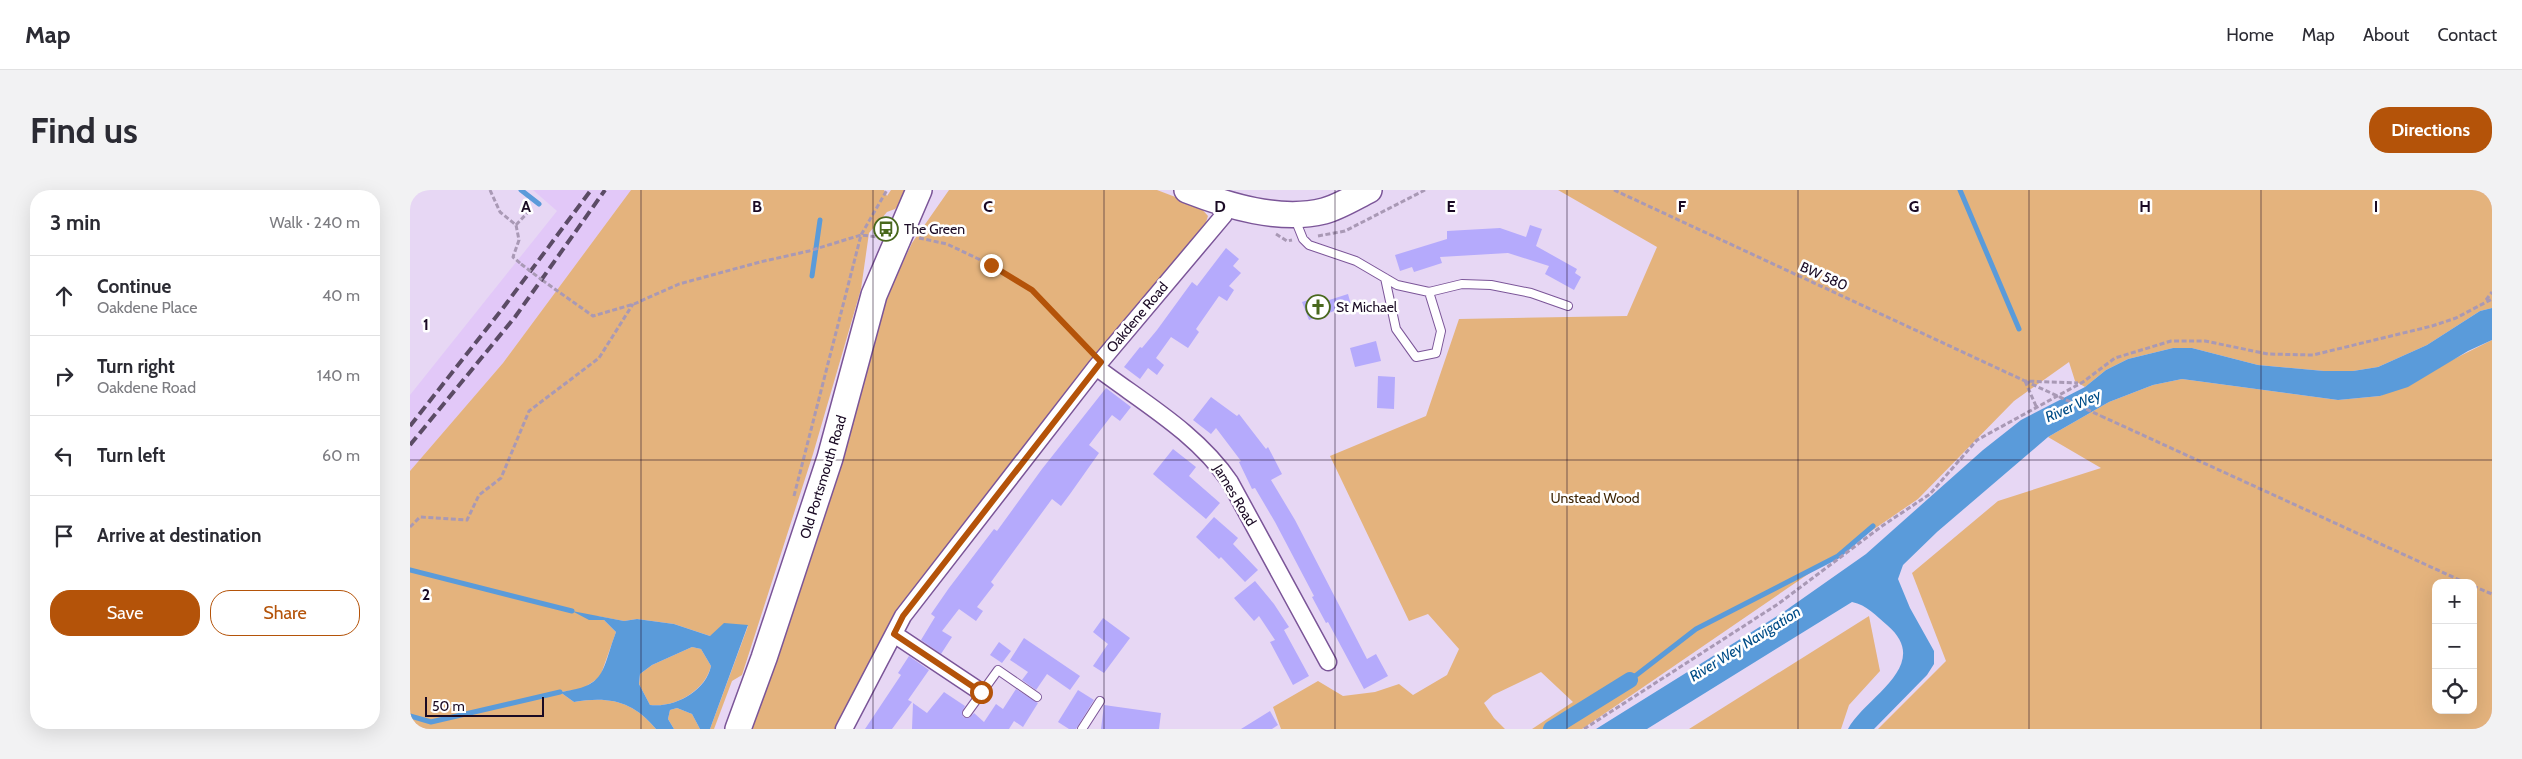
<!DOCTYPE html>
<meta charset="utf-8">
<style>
:root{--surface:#fff;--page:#f2f2f3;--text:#2b2b33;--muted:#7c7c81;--line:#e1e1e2;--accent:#b45309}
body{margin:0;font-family:Cabin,sans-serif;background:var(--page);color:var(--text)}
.controls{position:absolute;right:15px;bottom:15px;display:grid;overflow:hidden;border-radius:10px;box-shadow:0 5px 20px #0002}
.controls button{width:45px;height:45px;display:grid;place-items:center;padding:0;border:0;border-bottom:1px solid var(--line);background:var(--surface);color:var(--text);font:25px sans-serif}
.scale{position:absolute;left:15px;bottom:12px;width:119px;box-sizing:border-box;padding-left:5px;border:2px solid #1a0a24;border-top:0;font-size:14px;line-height:18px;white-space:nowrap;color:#1a0a24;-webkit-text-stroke:4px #fff;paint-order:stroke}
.stop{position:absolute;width:15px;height:15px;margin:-11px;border:4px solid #b45309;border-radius:50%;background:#fff}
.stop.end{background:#b45309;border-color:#fff;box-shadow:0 1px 5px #0008}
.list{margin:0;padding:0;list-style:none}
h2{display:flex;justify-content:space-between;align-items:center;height:65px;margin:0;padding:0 20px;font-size:21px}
h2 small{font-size:16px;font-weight:400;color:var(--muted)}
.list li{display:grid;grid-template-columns:32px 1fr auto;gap:15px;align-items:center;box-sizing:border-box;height:80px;padding:0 20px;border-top:1px solid var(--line)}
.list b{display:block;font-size:19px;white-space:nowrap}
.list p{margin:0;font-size:16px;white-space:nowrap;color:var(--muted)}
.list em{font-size:16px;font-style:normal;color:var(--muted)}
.actions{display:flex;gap:10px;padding:15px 20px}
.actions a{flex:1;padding:11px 0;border:1px solid var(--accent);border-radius:20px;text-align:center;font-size:18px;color:var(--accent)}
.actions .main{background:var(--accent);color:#fff}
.icon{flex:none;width:28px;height:28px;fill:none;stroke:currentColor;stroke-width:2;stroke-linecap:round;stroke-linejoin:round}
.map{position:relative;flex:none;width:2082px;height:539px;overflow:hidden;border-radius:20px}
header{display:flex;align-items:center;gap:30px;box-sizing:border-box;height:70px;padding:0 25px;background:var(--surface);border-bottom:1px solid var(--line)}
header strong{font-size:24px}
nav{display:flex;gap:28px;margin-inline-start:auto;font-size:18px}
.intro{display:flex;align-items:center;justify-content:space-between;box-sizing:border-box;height:120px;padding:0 30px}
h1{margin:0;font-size:35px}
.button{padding:12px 22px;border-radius:20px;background:var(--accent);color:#fff;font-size:18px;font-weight:700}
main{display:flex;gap:30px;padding:0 30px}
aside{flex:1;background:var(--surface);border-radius:20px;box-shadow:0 5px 20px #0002}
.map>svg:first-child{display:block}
.built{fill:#e2c8f8}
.green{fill:#e4b37d;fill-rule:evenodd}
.water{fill:#5a9bda;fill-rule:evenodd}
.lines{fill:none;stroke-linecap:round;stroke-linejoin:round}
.stream{stroke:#5a9bda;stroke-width:5}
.canal{stroke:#5a9bda;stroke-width:16}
.building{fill:#b5aafc}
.service-casing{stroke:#7b5598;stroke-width:10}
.minor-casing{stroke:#7b5598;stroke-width:19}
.primary-casing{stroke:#7b5598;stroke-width:28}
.path{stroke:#a999b5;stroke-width:3;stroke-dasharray:5 2.5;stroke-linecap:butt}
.service{stroke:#fff;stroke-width:8}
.minor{stroke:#fff;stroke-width:16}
.primary{stroke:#fff;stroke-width:25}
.rail{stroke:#5b4b65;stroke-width:4;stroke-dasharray:10 5;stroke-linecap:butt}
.path-bridge{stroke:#a999b5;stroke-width:3;stroke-dasharray:5 2.5;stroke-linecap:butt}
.route{stroke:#b45309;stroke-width:6}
.grid{fill:none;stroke:#1a0a24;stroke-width:1;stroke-opacity:0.55}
.labels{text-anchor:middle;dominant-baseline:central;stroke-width:5;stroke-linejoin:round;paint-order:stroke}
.poi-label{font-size:14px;fill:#1a0a24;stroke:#fff;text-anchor:start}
.street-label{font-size:14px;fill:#1a0a24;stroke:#fff}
.park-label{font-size:14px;fill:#3f2605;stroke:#fff}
.water-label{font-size:15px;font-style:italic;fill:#004d87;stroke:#fff}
.grid-label{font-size:16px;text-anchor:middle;font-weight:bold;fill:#1a0a24;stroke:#fff;stroke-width:5;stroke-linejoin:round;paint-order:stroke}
</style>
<header>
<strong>Map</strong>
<nav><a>Home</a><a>Map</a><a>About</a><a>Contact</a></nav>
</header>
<div class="intro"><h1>Find us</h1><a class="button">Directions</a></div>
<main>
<aside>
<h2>3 min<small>Walk · 240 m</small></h2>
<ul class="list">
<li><svg class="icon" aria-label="ahead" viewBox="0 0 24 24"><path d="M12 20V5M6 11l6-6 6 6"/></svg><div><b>Continue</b><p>Oakdene Place</p></div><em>40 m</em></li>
<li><svg class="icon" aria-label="right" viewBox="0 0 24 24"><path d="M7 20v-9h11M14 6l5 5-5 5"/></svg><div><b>Turn right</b><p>Oakdene Road</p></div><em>140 m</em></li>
<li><svg class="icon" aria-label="left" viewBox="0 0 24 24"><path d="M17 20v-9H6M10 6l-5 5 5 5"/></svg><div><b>Turn left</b></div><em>60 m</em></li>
<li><svg class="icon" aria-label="arrive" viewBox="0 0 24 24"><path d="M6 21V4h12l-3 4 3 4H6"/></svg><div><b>Arrive at destination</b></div></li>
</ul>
<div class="actions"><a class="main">Save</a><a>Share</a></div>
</aside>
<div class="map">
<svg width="2082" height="539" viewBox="0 0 2082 539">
<rect width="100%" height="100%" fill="#e7d7f4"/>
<path class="built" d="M123 0H221L93 173 0 281V205L147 21Z"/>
<path class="green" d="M221 0H474L477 6 481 0H500L494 9 485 19 477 22 459 43 451 99 403 264 332 485 322 491 304 539H300L338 436 300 446 264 434 227 429 214 431 187 426 179 430H194L206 442 190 487 172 499 150 502 164 512C199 506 223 511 246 539H0V281L93 173Z
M539 0H747L789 16 798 26 793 41 557 336 427 539H338L467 127 502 53Z
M1148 0H2082V118L2070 121 2017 155 1968 177 1943 181H1914L1848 175 1782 158H1763L1718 169 1696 180 1675 197 1665 191 1659 172 1604 211 1508 309 1172 539H1122L1163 512 1131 482 1083 505 1074 513 1084 528 1095 539H871L863 517 908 491 933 506 965 502 989 494 1003 505 1037 485 1049 459 1018 424 999 431 920 266 1016 226 1049 129 1217 126 1247 57Z
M2082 150V539H1468L1536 471 1502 383 1588 311 1691 278 1638 247 1699 212 1743 195 1772 189 1928 210 1970 206ZM2026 393H2063V520H2026Z
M1459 426 1470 481 1439 515 1431 539H1279Z
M282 457 291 459 301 476C295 501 265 518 240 515L229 494 230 484 242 475Z
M267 518 282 524 290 539H264L258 529 260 520Z"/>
<path class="water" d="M2082 118V150L2058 161 1998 197 1970 206 1928 210 1772 189 1743 195 1699 212 1638 247 1527 342 1493 375 1488 389 1500 418 1524 461V474L1517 485 1464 539H1438C1455 507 1524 475 1477 435 1466 426 1457 415 1442 412L1237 539H1186L1372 423 1456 364 1573 260 1611 230 1675 197 1696 180 1718 169 1763 158H1782L1848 175 1914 181H1943L1968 177 2017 155 2070 121Z
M162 421 214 431 227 429 264 434 300 446 314 433 338 435 300 539H290L282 524 267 518 260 520 258 529 264 539H246C223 511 199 506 164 512L150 502C197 496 191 482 206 442L194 430H179ZM282 457 291 459 301 476C296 501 265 518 240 515L229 494 230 484 242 475Z"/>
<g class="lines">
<path class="stream" d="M111 0 129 14
M1550 0 1609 139
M402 86 410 30
M0 380 162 421
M1220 490 1286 439 1428 366 1463 336
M0 526 21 532 150 502"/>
<path class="canal" d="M1141 539 1220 490"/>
</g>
<path class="building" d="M1120 35 1132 39 1126 56 1167 79 1165 83 1171 87 1164 100 1135 84 1139 76 1098 63 1030 67 1032 73 1004 82 1002 77 990 81 985 65 1037 49V41L1090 38 1116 47Z
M816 58 829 69 823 76 831 83 819 96 824 100 817 111 809 106 786 139 789 142 778 158 761 147 746 168 754 175 747 185 738 178 730 189 714 177 730 157 732 158 747 140 782 92 787 96Z
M938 104 941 115 899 130 892 112 910 106 913 112Z
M966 151 971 171 945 177 940 158Z
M968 186 985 187 984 219 967 218Z
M696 198 721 217 710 231 702 225 679 255 689 263 660 304 651 316 642 309 581 392 584 395 567 417 573 421 566 431 549 419 532 441 542 447 531 464 511 450 525 427 521 424 539 398 584 339 587 341 632 279Z
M801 207 827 226 829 224 856 259 858 257 872 284 861 290 885 330 957 469 966 464 978 486 954 499 918 432 916 433 902 407 904 406 865 332 845 298 842 299 829 272 831 271 806 238 801 244 783 230Z
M763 259 786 277 779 286 810 313 796 329 743 284Z
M804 327 828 348 823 354 848 380 835 392 811 367 809 369 786 347Z
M845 391 864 414 879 437 874 440 899 486 883 495 860 452 865 450 849 426 844 431 824 408Z
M693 428 720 448 694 483 683 476 698 454 683 442Z
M614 448 670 486 660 500 637 484 626 500 612 490 618 482 600 470Z
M589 452 601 461 592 473 580 465Z
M499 466 519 480 498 510 502 512 482 539H455L491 485 488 483Z
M606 499 628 513 613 537 604 531 599 539H502L503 513 517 523 534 502 555 516 552 522 553 527 559 528 564 523 574 532 586 514 593 519Z
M668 500 684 510 666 539H659L648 532Z
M694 515 751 523 749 539H691Z
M860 521 868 535 862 539H831Z"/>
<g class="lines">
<g class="service-casing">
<path id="service" d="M885 29 893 49 899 55 946 71 987 95 1019 102 1052 94 1081 95 1121 103 1158 116
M975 88 986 139 1006 167 1026 163 1031 141 1019 102
M557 523 588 480 627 507
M672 539 690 511"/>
</g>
<g class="minor-casing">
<path id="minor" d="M686 177C732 212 787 243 820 292L918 472
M484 444 571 502
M434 539 493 426 686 177 814 25 817 12"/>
</g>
<g class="primary-casing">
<path id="primary" d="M777 0C818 16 870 32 914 21 929 17 945 7 959 0
M328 539 354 468 420 268 464 105 509 0"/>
</g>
<path class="path" d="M80 0 90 22 106 35 109 50 103 67 111 74
M1204 0 1615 191 1668 193
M106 35 120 20 117 12
M866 44 877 51 882 50
M908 46 935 41 1015 0
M509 48 537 54 581 75 621 100 680 160
M132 90 183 126 224 114 269 94 350 72 399 61 451 45 468 47
M2076 110 2082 102
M1615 191 1626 216
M1691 226 2056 393
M384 306 451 45 477 0
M0 337 10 327 57 330 69 305 91 288 119 221 189 168 223 114
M2063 396 2082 404
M1174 539 1368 414 1472 336 1520 304 1567 250 1673 192 1705 168 1761 151H1795L1858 164 1903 165 2022 136 2046 128 2082 109"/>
<use href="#service" class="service"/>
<use href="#minor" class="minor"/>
<use href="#primary" class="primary"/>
<path class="rail" d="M0 236 93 118 181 0
M0 255 105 127 195 0"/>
<path class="path-bridge" d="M111 74 132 90
M1615 191 1691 226"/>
</g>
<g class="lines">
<path class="route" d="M571 502 484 444 493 426 691 172 622 100 581 75"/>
</g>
<path class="grid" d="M231 0V539M463 0V539M694 0V539M925 0V539M1157 0V539M1388 0V539M1619 0V539M1851 0V539M0 270H2082"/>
<defs>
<g id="bus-ring" transform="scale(1.25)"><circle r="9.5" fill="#fff" stroke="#49681d" stroke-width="1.5"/><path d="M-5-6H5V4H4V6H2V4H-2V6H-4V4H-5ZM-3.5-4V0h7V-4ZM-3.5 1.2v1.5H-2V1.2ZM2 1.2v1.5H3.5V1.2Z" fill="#49681d"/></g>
<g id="church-ring" transform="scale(1.25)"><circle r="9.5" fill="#fff" stroke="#49681d" stroke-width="1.5"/><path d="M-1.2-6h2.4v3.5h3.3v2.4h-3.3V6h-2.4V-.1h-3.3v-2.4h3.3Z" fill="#49681d"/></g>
</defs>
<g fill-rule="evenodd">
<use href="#bus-ring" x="476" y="39"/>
<use href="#church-ring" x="908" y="117"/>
</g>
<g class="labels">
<g class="poi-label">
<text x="494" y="39">The Green</text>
<text x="926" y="117">St Michael</text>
</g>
<g class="street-label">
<text transform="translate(1414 86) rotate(24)">BW 580</text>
<text transform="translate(727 127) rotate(-50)">Oakdene Road</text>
<text transform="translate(413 287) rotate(-73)">Old Portsmouth Road</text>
<text transform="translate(825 305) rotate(59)">James Road</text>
</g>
<g class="park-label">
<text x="1185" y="308">Unstead Wood</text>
</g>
<g class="water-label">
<text transform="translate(1663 216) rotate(-24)">River Wey</text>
<text transform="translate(1335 454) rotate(-32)">River Wey Navigation</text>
</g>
</g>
<g class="grid-label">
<text x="116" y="22">A</text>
<text x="347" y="22">B</text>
<text x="578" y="22">C</text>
<text x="810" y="22">D</text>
<text x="1041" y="22">E</text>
<text x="1272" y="22">F</text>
<text x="1504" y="22">G</text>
<text x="1735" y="22">H</text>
<text x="1966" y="22">I</text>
<text x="16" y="140">1</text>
<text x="16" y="410">2</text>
</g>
</svg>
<div class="controls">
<button>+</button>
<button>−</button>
<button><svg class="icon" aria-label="locate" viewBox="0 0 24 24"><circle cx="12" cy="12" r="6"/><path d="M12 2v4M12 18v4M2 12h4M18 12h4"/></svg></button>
</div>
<div class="scale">50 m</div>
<div class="stop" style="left:571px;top:502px"></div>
<div class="stop end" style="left:581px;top:75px"></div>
</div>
</main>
